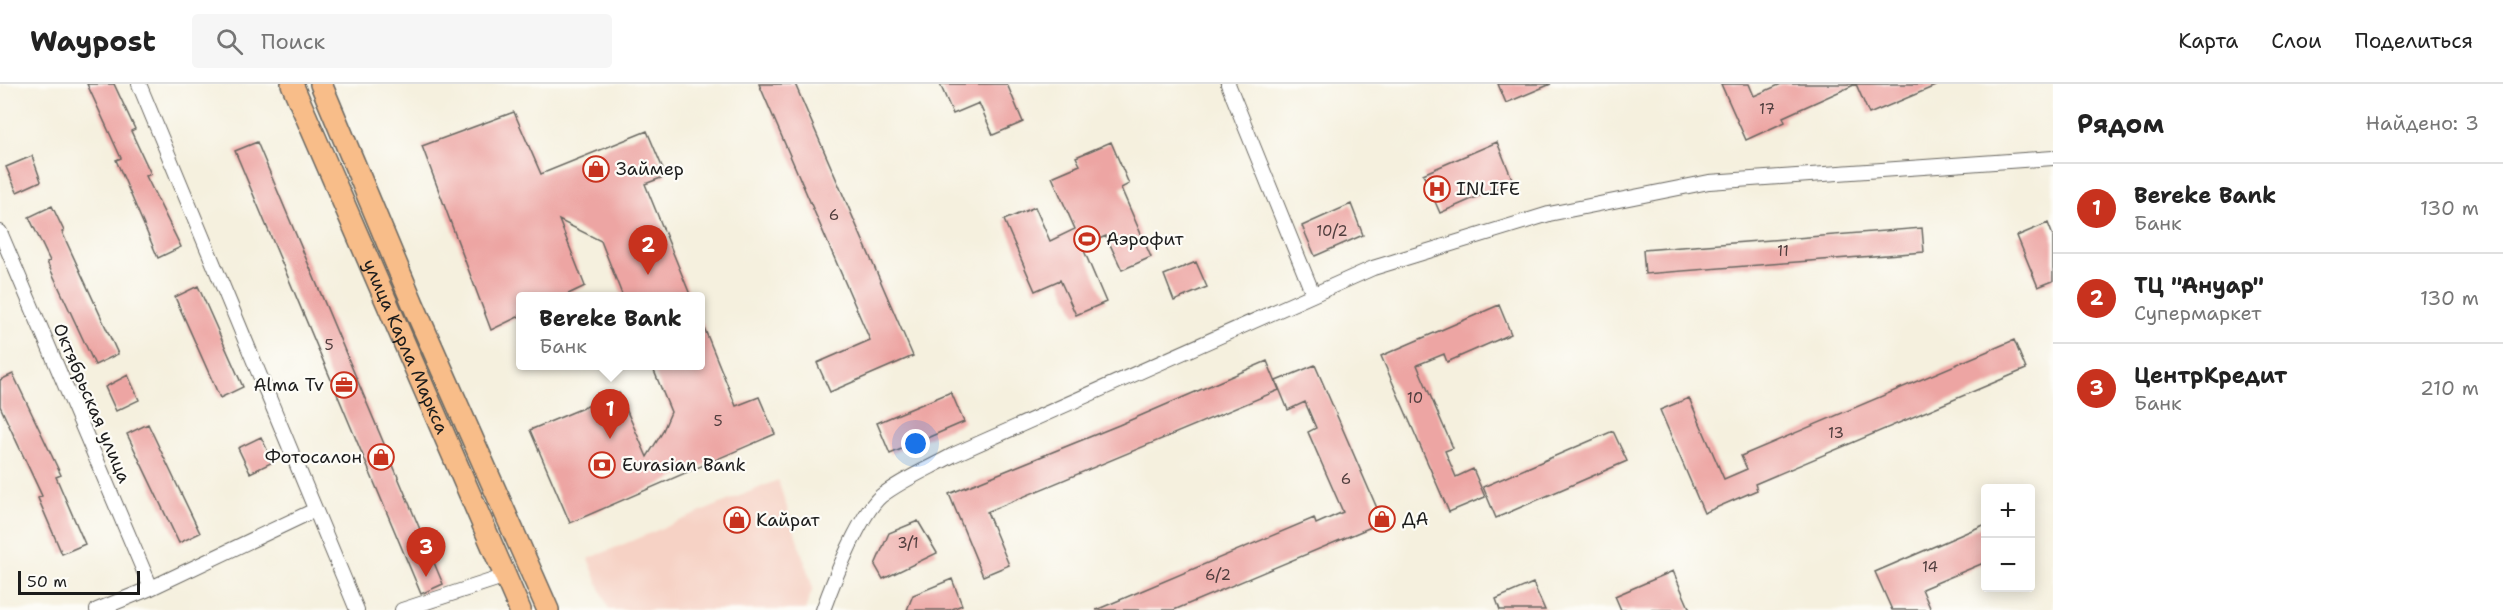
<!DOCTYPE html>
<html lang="ru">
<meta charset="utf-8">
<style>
:root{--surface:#fff;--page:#f6f6f6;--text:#222;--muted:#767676;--line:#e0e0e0;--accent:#c8321e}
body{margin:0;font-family:"Shantell Sans",sans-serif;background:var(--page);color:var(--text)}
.controls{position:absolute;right:18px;bottom:18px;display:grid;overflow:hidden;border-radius:6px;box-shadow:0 3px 15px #0003}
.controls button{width:54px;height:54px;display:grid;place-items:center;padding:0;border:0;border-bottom:2px solid var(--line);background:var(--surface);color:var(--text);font:30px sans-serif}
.scale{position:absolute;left:18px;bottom:15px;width:122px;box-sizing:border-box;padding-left:6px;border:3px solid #1c1c1c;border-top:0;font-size:16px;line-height:21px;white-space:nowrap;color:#1c1c1c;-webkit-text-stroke:4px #fdfcf7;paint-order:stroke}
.you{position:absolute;left:916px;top:360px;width:21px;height:21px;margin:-15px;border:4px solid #fff;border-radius:50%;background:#1a73e8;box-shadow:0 0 0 9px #1a73e833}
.badge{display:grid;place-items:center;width:39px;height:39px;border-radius:50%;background:var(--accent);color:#fff;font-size:20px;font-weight:700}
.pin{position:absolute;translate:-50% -50px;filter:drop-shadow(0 2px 3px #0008)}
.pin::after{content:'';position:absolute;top:32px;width:21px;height:18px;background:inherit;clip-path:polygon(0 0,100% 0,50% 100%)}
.popup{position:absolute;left:516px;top:208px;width:189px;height:78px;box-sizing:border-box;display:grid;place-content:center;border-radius:6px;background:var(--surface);filter:drop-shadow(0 2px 4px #0005);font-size:20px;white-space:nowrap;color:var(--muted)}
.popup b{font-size:22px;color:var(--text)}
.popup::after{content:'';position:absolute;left:50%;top:100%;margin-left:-12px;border:12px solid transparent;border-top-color:var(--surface)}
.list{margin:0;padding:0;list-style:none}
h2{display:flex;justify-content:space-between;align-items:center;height:78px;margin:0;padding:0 24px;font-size:26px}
h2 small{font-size:20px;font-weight:400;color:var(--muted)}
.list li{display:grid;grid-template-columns:39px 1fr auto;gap:18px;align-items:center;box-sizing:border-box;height:90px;padding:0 24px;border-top:2px solid var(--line)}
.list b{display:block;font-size:22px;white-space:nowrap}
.list p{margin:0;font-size:20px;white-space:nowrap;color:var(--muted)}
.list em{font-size:20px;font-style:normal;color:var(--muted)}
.icon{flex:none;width:33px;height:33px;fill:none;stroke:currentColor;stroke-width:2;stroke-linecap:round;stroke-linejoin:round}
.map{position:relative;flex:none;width:2053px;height:526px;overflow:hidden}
header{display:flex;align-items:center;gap:36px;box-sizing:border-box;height:84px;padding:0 30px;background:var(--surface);border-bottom:2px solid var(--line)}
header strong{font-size:28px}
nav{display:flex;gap:33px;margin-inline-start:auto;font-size:21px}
.search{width:420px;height:54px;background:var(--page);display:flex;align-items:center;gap:15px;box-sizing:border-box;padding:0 21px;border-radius:6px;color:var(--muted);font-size:22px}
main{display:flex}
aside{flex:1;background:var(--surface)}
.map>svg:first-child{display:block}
.built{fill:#f6d2c5}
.building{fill:#eda5a3}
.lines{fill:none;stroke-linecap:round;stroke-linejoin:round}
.street-casing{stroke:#686660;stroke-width:16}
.primary-casing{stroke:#686660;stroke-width:24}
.street{stroke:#fff;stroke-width:14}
.primary{stroke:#f8bd89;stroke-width:21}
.labels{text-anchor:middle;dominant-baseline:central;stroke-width:4.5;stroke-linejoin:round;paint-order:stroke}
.number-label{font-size:15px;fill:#503e3e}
.poi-label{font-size:18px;fill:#1c1c1c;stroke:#fdfcf7;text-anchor:start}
.street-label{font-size:18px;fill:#1c1c1c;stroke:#fdfcf7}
</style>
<header>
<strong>Waypost</strong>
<div class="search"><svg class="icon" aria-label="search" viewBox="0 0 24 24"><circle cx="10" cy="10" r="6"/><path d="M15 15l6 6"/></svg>Поиск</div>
<nav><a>Карта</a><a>Слои</a><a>Поделиться</a></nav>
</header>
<main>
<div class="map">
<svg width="2053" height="526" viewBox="0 0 2053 526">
<rect width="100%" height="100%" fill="#fdfcf7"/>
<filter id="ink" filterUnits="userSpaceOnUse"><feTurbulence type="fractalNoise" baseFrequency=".0167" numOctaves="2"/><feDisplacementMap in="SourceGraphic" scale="12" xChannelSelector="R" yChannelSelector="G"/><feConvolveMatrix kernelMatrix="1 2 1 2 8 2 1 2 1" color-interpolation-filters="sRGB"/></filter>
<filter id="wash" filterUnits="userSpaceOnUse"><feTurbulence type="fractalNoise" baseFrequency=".008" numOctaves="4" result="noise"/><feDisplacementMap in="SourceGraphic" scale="24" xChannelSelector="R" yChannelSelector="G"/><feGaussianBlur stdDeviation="1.35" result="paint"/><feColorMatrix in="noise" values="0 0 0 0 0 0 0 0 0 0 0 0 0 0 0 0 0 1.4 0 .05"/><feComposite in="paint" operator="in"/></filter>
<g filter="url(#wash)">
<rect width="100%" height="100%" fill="#f5f0de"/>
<path class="built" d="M778 396 813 504 805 526H609L588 475Z"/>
<g id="blocks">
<path class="building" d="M87 0H114L135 45 131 47 151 90 146 92 181 163 158 174 116 76 121 74Z
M759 0H795L913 272 830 308 817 279 870 256Z
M940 0H1007L1023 38 993 51 979 19 953 30Z
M1498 0H1551L1506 19Z
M1721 0H1749L1754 12 1781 0H1940L1869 30 1856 0 1783 33 1785 38 1746 56Z
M514 28 541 90 647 47 666 92 645 100 691 213H623L601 157 559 136 585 202 562 213H520V232L491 246 422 62Z
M257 58 443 500 421 510 235 67Z
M1111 58 1129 100 1121 104 1151 173 1122 186 1106 152 1082 162 1106 218 1076 231 1060 196 1035 207 1004 136 1035 123 1050 157 1075 145 1052 93 1080 81 1076 73Z
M1497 58 1513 97 1440 129 1423 90Z
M32 72 41 97 17 108 6 83Z
M1351 120 1363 151 1315 172 1302 142Z
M52 122 64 147 62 148 118 270 95 281 47 178 50 177 29 133Z
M2048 139 2053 152V197L2038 203 2017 152Z
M1922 144 1924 168 1645 190 1643 166Z
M1196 178 1207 203 1174 217 1164 191Z
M198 202 243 303 220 314 175 213Z
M1499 221 1511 250 1447 278 1444 270 1417 281 1453 364 1445 367 1456 393 1473 385 1485 413 1449 428 1381 272Z
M701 236 736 322 759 313 775 350 570 439 530 346 619 309 647 373 662 349 671 328 652 282H700Z
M2014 256 2026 285 1755 400 1757 406 1704 429 1660 326 1689 314 1724 395 1747 385 1741 372Z
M1267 277 1279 306 987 428 1009 481 983 492 949 410 1119 341Z
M1315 281 1383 438 1174 526H1096L1314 434 1316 440 1343 428 1308 348 1316 344 1305 318 1288 326 1276 297Z
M13 290 61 391 56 393 85 460 62 470 38 414 42 412 0 322V296Z
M128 291 139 316 116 327 105 303Z
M951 308 964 338 890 370 877 339Z
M148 340 200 449 179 459 127 350Z
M1613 347 1627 377 1496 434 1483 403Z
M261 353 273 378 250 389 238 364Z
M918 437 937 469 883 495 875 481 889 449Z
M1986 440V478L1922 505 1931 526H1892L1875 488Z
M1673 487 1690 526H1621L1615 512Z
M952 495 962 521 950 526H907L913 511Z
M1533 499 1545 526H1500L1496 515Z"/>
</g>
</g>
<g filter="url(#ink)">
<use href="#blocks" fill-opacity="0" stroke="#686660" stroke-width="1.5"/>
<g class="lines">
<g class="street-casing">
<path id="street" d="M139 0 357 526
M1228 0 1313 210
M0 148 151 504
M97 526 151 504 315 426
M402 526 506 492
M823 526C833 498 860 430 881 412 903 395 930 384 953 371L1373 184 1549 130 1709 98 2053 74"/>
</g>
<g class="primary-casing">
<g id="primary">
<path id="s1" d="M292 0 520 526"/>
<path d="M321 0 413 220 548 526"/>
</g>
</g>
<use href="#street" class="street"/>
<use href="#primary" class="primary"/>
</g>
</g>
<defs>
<g id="shop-ring" transform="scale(1.35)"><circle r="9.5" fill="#fdfcf7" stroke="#c8321e" stroke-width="1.5"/><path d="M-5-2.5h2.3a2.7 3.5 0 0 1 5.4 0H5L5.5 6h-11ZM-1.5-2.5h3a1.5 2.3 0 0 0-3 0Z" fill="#c8321e"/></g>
<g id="hospital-ring" transform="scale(1.35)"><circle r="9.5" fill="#fdfcf7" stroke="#c8321e" stroke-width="1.5"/><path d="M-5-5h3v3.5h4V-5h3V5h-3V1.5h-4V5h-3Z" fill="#c8321e"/></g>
<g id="stadium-ring" transform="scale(1.35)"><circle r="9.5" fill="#fdfcf7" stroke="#c8321e" stroke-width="1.5"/><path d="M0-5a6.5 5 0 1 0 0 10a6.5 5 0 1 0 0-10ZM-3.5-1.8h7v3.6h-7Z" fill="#c8321e"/></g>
<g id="office-ring" transform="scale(1.35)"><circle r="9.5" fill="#fdfcf7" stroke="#c8321e" stroke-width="1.5"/><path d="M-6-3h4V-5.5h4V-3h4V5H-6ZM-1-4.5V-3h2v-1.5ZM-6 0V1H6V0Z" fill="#c8321e"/></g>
<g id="bank-ring" transform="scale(1.35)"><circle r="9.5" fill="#fdfcf7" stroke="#c8321e" stroke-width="1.5"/><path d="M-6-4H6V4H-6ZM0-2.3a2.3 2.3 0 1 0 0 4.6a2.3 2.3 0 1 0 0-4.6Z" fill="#c8321e"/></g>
</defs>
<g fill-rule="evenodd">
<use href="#shop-ring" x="596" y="85"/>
<use href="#hospital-ring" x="1437" y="105"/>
<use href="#stadium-ring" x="1087" y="155"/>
<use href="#office-ring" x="344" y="301"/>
<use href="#shop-ring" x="381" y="373"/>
<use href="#bank-ring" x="602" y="381"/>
<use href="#shop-ring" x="1382" y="435"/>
<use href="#shop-ring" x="737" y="436"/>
</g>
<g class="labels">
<g class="number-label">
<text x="1767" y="25">17</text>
<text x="834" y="131">6</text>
<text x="1332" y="147">10/2</text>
<text x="1783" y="167">11</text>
<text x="329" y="261">5</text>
<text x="1415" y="314">10</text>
<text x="718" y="337">5</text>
<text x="1836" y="349">13</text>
<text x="1346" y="395">6</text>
<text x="908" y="459">3/1</text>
<text x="1930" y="483">14</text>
<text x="1218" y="491">6/2</text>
</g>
<g class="poi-label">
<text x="616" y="85">Займер</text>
<text x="1456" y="105">INLIFE</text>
<text x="1106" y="155">Аэрофит</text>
<text x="324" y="301" text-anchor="end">Alma Tv</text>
<text x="362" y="373" text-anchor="end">Фотосалон</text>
<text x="622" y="381">Eurasian Bank</text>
<text x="1402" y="435">ДА</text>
<text x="756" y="436">Кайрат</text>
</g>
<g class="street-label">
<text stroke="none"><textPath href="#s1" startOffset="286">улица Карла Маркса</textPath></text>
<text transform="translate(92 319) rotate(67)">Октябрьская улица</text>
</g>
</g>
</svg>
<div class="controls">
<button>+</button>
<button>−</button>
</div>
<div class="scale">50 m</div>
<div class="you"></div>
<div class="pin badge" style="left:610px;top:355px">1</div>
<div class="popup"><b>Bereke Bank</b>Банк</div>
<div class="pin badge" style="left:648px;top:191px">2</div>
<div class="pin badge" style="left:426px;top:493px">3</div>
</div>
<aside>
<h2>Рядом<small>Найдено: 3</small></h2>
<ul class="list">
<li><span class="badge">1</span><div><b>Bereke Bank</b><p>Банк</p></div><em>130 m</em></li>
<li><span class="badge">2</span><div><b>ТЦ &quot;Ануар&quot;</b><p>Супермаркет</p></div><em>130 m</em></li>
<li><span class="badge">3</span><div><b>ЦентрКредит</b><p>Банк</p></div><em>210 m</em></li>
</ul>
</aside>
</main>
